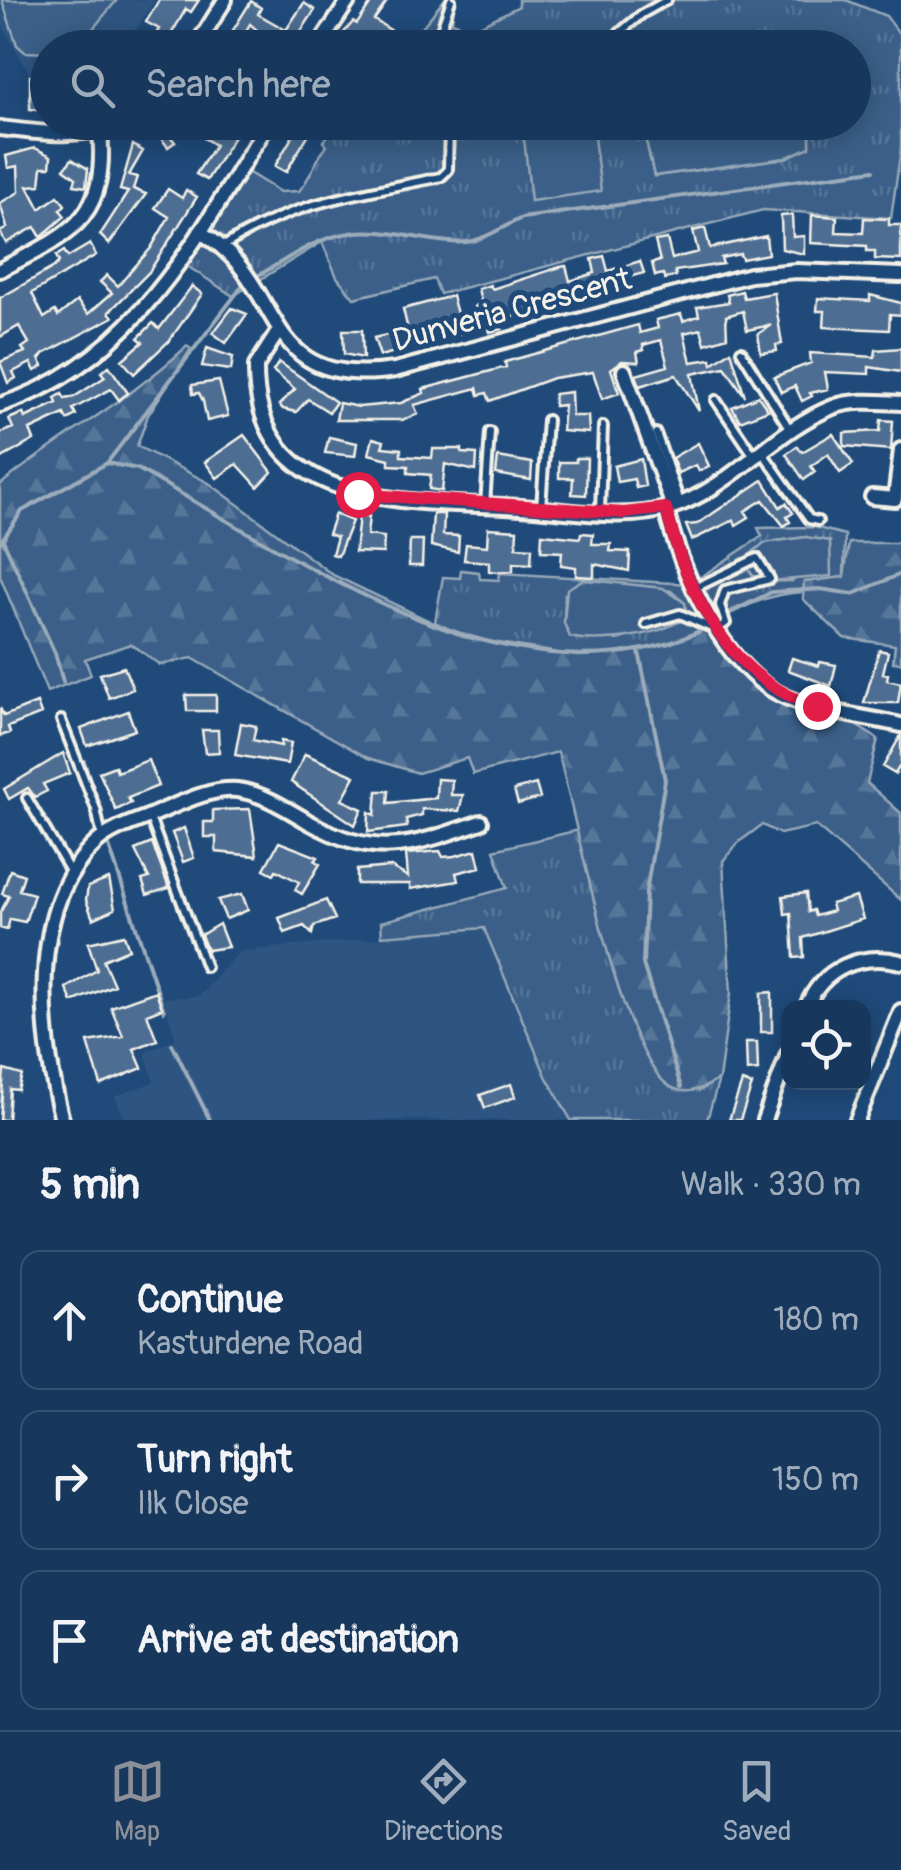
<!DOCTYPE html>
<meta charset="utf-8">
<style>
:root{--surface:#17385c;--page:#203f62;--text:#f1f3f6;--muted:#9eacbb;--line:#365272;--accent:#8c9099}
body{margin:0;font-family:Pangolin,sans-serif;background:var(--page);color:var(--text)}
.controls{position:absolute;right:30px;bottom:30px;display:grid;overflow:hidden;border-radius:20px;box-shadow:0 5px 25px #0003}
.controls button{width:90px;height:90px;display:grid;place-items:center;padding:0;border:0;border-bottom:2px solid var(--line);background:var(--surface);color:var(--text);font:50px sans-serif}
.stop{position:absolute;width:30px;height:30px;margin:-22px;border:8px solid #e11d48;border-radius:50%;background:#fff}
.stop.end{background:#e11d48;border-color:#fff;box-shadow:0 2px 10px #0008}
.list{margin:0;padding:0;list-style:none}
h2{display:flex;justify-content:space-between;align-items:center;height:130px;margin:0;padding:0 40px;font-size:42px}
h2 small{font-size:32px;font-weight:400;color:var(--muted)}
.list li{display:grid;grid-template-columns:65px 1fr auto;gap:30px;align-items:center;box-sizing:border-box;height:140px;margin:0 20px 20px;padding:0 20px;border:2px solid var(--line);border-radius:20px}
.list b{display:block;font-size:38px;white-space:nowrap}
.list p{margin:0;font-size:32px;white-space:nowrap;color:var(--muted)}
.list em{font-size:32px;font-style:normal;color:var(--muted)}
.icon{flex:none;width:55px;height:55px;fill:none;stroke:currentColor;stroke-width:2;stroke-linecap:round;stroke-linejoin:round}
.map{position:relative;flex:none;width:901px;height:1120px;overflow:hidden}
.search{position:absolute;background:var(--surface);box-shadow:0 5px 25px #0003;left:30px;right:30px;top:30px;height:110px;display:flex;align-items:center;gap:25px;box-sizing:border-box;padding:0 35px;border-radius:55px;color:var(--muted);font-size:38px}
.sheet{height:610px;background:var(--surface)}
nav{display:flex;justify-content:space-around;align-items:center;box-sizing:border-box;height:140px;border-top:2px solid var(--line);background:var(--surface);font-size:28px;color:var(--muted)}
nav a{display:grid;justify-items:center;gap:5px}
nav .on{color:var(--accent)}
.map>svg:first-child{display:block}
.built{fill:#2d5581}
.grass{fill:url(#grass-tufts);stroke:#97a8b8;stroke-width:2.5;fill-rule:evenodd}
.forest{fill:url(#forest-firs);stroke:#97a8b8;stroke-width:2.5}
.park{fill:#3a5f88;stroke:#97a8b8;stroke-width:2.5}
.lines{fill:none;stroke-linecap:round;stroke-linejoin:round}
.stream{stroke:#9cacbb;stroke-width:4}
.building{fill:#4d6e92;stroke:#f4f1e8;stroke-width:2.5}
.service-casing{stroke:#f4f1e8;stroke-width:14}
.minor-casing{stroke:#f4f1e8;stroke-width:20}
.service{stroke:#1f4a7a;stroke-width:6}
.minor{stroke:#1f4a7a;stroke-width:12}
.route{stroke:#e11d48;stroke-width:12}
.labels{text-anchor:middle;dominant-baseline:central;stroke-width:10;stroke-linejoin:round;paint-order:stroke}
.street-label{font-size:32px;fill:#f4f1e8;stroke:#1f4a7a}
</style>
<div class="map">
<svg width="901" height="1120" viewBox="0 0 901 1120">
<defs>
<pattern id="grass-tufts" width="24" height="20" patternUnits="userSpaceOnUse" patternTransform="scale(2.5)"><rect width="24" height="20" fill="#3a5f88"/><path d="M3 7l-1-3M5 7V3M7 7l1-3M15 17l-1-3M17 17v-4M19 17l1-3" fill="none" stroke="#577699"/></pattern>
<pattern id="forest-firs" width="22" height="20" patternUnits="userSpaceOnUse" patternTransform="scale(2.5)"><rect width="22" height="20" fill="#3a5f88"/><path d="M5 1l3.5 6h-7zM16 11l3.5 6h-7z" fill="#577699"/></pattern>
</defs>
<rect width="100%" height="100%" fill="#1f4a7a"/>
<filter id="ink" filterUnits="userSpaceOnUse"><feTurbulence type="fractalNoise" baseFrequency=".01" numOctaves="2"/><feDisplacementMap in="SourceGraphic" scale="20" xChannelSelector="R" yChannelSelector="G"/><feConvolveMatrix kernelMatrix="1 2 1 2 8 2 1 2 1" color-interpolation-filters="sRGB"/></filter>
<g filter="url(#ink)">
<path class="built" d="M0 0H155L125 47 48 48 47 74 29 73 0 21Z
M484 928 546 1076 571 1120H125L115 1096 154 1082 145 1052 176 1039 163 998 199 996 240 951Z"/>
<path class="grass" d="M444 0 454 4 452 22 473 29 519 6 518 0H846L886 16 901 36V148L891 218 763 210 440 294 434 279 354 298 337 277 322 242 233 296 181 262 241 168 280 192 299 191C312 176 314 161 327 146L323 142 337 123H642L654 176 785 158 810 147V123L854 122V48L803 47 798 41 754 48 406 47Z
M814 527 845 535 844 577 804 582V592C753 594 721 622 676 641 610 668 496 654 435 622L443 577 460 578 461 570 479 572 480 579 499 580 500 573 690 584 762 536 758 528ZM806 537 792 581 759 582 776 541ZM645 587 671 591 685 603 686 614 680 622 617 640 564 623 565 594Z
M579 830 602 930 699 1091 719 1079 707 1120H571L546 1076 484 928 382 936 381 922 507 888 494 850Z"/>
<path class="forest" d="M187 346 191 349 148 415 137 446 209 483 333 575 463 637 577 656 604 655 669 644 715 623 770 690 833 711 878 739 867 783 901 813V900L816 826 780 834 762 825 739 842 723 861 731 993 719 1079C701 1090 681 1099 663 1081 616 1033 578 825 558 752L473 774 467 758 418 773 368 758 192 658 160 665 131 644 85 659 91 675 47 692 0 576V485C61 435 129 401 187 346Z
M849 543H901V663L893 662 895 645 844 638 803 599 804 582 844 577Z"/>
<path class="park" d="M2 0H117L80 44 48 48 47 53 25 52 17 45Z
M642 123H810V147L785 158 654 176Z
M593 130 601 191 531 201 524 138Z
M806 537 830 541 831 576 758 582 742 561 764 543Z
M599 581 663 588 685 603 686 614C671 636 594 644 570 637L564 623 567 589 582 580Z"/>
<g class="lines">
<path class="stream" d="M259 275C290 258 314 238 350 233 390 226 441 248 473 241 489 237 506 225 522 218L874 170
M107 463 243 285
M3 540 55 653 63 682
M0 543 22 511 107 463 138 469C299 559 509 713 699 632
M731 612 772 592 820 589 853 594 901 574
M639 652 665 780 646 892 643 964 681 1087
M84 761 105 827
M108 843 164 1011
M172 1044 210 1120"/>
</g>
<path class="building" d="M159 0H199L191 12 186 9 163 48H148L159 29 146 22Z
M373 0H388L374 20 392 31 381 48H345L336 42 353 22 357 24Z
M251 1 261 8 258 14 286 30 304 3 315 10 290 48 259 45 264 36 250 24 236 48H222Z
M30 76 48 78 44 111 30 109Z
M157 122H171L177 129 169 135 175 142 168 147 152 127Z
M210 122H243L207 180 196 174 215 145 201 136Z
M301 122H316L286 172 275 166Z
M133 145 143 151 129 175 137 177 133 189 146 194 109 244 100 235 128 192 120 190Z
M35 148 51 156 50 167H42L40 185 28 186 40 209 58 196 65 205 60 210 65 216 41 237 35 227 6 243 0 232 7 228 0 203 19 192 18 166 8 168 6 156Z
M72 159 88 169 86 187 74 185 76 178 64 169Z
M168 189 182 198 186 190 197 197 149 272 109 312 113 317 44 354 39 359 43 366 35 371 31 363 13 372 16 378 8 383 0 362 25 352 22 348 29 343 19 326 0 337V298L54 267 59 262 56 256 64 251 68 257 90 244 96 255 32 293 44 318 55 311 58 316 77 301 88 314 112 293 100 282 107 275 118 286 151 248 169 217 155 208Z
M792 215 793 237 804 236V254L782 249 781 216Z
M812 215 837 217 836 232 863 233 864 218 889 219V225H901V260L875 259V251H867V246L811 243Z
M705 228 710 248 766 236 768 254 742 259 740 254 721 258 723 264 675 271 676 276 665 279 663 274 655 276 652 263 660 261 655 241 667 239 672 259 686 255 698 252 693 231Z
M604 256 608 271 640 261 644 273 569 294 571 302 499 320 502 329 490 332 485 315 478 317 475 306 482 304 478 289 490 285 492 289 560 267 566 266 570 281 595 273 592 259Z
M192 286 202 294 170 340 134 374 122 360 143 342 138 338 153 323 159 329Z
M742 291 744 298 774 293 782 344 776 345 777 351 761 353 758 334 771 325 747 330 743 311 726 316 727 337 705 344 701 329 684 333 691 362 711 359 712 364 731 351 745 396 725 367 692 374 699 411 676 375 640 386 636 375 668 366 661 340 643 345 644 350 637 352 639 362 622 361 611 369 619 393 602 399 593 372 553 378 490 401 487 393 479 395 477 388 414 405 418 414 403 420H336L339 403 359 407 401 403 424 393 423 389 506 367 505 362 638 325 640 333 658 328 656 320 681 314 683 321 699 316 697 307 729 302 727 295Z
M870 295 901 303V315L890 314 889 330 824 327 825 311H817L818 298 870 301Z
M452 296 458 317 465 315 469 326 461 328 463 333 418 339 393 346 395 352 380 356 374 338 408 330 403 309Z
M232 308 247 314 226 343 213 333Z
M343 330H362L363 358 344 354Z
M207 348 233 357 231 370 202 366Z
M901 348V372L869 367V374L825 372 828 389 810 393 812 396 802 401 795 386 781 392 774 377 811 363 810 353 875 357 876 350Z
M279 362 336 402 329 412 308 399 296 412 283 409 279 405 295 389 273 371Z
M109 366 128 393 119 400 111 389 73 409 76 415 67 420 64 414 30 430 34 440 0 459V433L13 428 9 419 23 413 25 418 57 403 55 398 62 394 65 399 74 397 105 377 101 372Z
M219 381 228 416 207 421 203 401 199 393 193 394 192 385Z
M571 392 572 416H588L589 433 562 431 564 405 554 406V394Z
M758 396 768 410 740 421 732 407Z
M881 420 893 421 891 450 844 446V433L880 431Z
M833 434 853 464 840 473 828 454 811 466 815 472 804 480 786 454 797 446 802 452Z
M244 435 272 472 258 487 237 464 217 478 205 462Z
M329 437 357 443 355 456 325 453Z
M373 438 384 441 382 447 401 449V456L432 458 433 449H462V453L477 454 476 471 445 464 442 491 429 489 431 475 408 473V466L389 465V459L369 454Z
M698 443 709 466 699 471 696 465 678 473 672 458Z
M498 457 532 463 531 480 496 474Z
M576 458H587L586 495 572 494 573 478H559V462H576Z
M641 459 645 486 636 488 634 479 617 482 614 466Z
M763 480 780 507 786 503 793 513 787 517 790 522 784 526 763 500 745 511 749 517 736 525 734 520 692 540 686 525 697 524Z
M335 514 352 521 338 556 332 554 337 537 328 534Z
M433 514H444L443 535 459 536 458 552 431 546Z
M359 516H369L367 535 384 537 383 553 355 552Z
M488 528 517 530 516 547 532 548 531 564 513 563V571L498 572 489 571V562L464 560 466 544 487 546Z
M581 533 593 534 592 544H611L610 551 630 552 629 571 594 564V577L576 576V567L561 565 562 552 541 551 542 534 580 538Z
M410 540H423L422 566H409Z
M879 650 888 652 883 673 888 674 887 680 901 683 898 703H864Z
M792 658 819 666 820 662 836 665 831 686 788 670Z
M124 667 133 689 109 698 100 674Z
M186 695H216V711H187Z
M37 703 41 714 8 727 10 733 0 736V708L4 716Z
M128 711 135 730 87 746 81 729Z
M241 723 256 726 253 740 281 746V741L291 743 287 764 235 755Z
M202 730H218L219 752 205 753Z
M901 735V764L895 774 883 767Z
M63 753 70 773 43 784 47 791 35 797 28 788 9 799 4 789Z
M305 754 355 776 342 800 362 809 355 825 291 782Z
M148 760 158 786 128 798 131 803 116 810 99 772 115 766 117 772Z
M437 779 452 780 451 795H463L459 811 422 809V815L406 819 407 827 368 832 369 812 375 815 377 791H389L388 803 436 798Z
M536 784 540 798 518 804 514 790Z
M250 809 257 856 216 852V837H204V822H213V810Z
M184 828 194 858 183 862 172 833Z
M279 842 318 857 315 861 320 864 302 894 295 890 299 882 276 870 274 874 264 869Z
M152 843 169 888 147 895 142 880 149 878 135 850Z
M476 850 480 867 456 873 458 881 410 889V884H357V870L391 867 408 877 406 854 440 851 443 857 455 856Z
M10 870 24 875 19 890 34 894 25 922 10 919 7 930 0 928V913L9 896 2 894Z
M109 879 115 909 93 919 86 900 88 887Z
M806 893 808 912 813 910 815 916 833 911 831 904 856 897 863 919 803 938 804 957 794 958 791 913 785 914 783 896Z
M242 894 248 910 226 919 218 900Z
M326 900 335 919 314 926 312 934 304 926 285 933 279 918Z
M219 924 228 947 207 950 201 935Z
M124 935 129 949 103 960 114 985 72 1002 66 988 97 970 88 943Z
M156 991 162 1008 147 1014 157 1040 134 1049 142 1068 101 1085 88 1042 123 1036 111 1007Z
M772 992V1032H761V993Z
M746 1042H757L758 1070 747 1071Z
M4 1070 22 1075 18 1090 10 1089 8 1120H0Z
M742 1082 752 1085 740 1120H729Z
M511 1084 515 1097 485 1108 480 1095Z"/>
<g class="lines">
<g class="service-casing">
<path id="service" d="M421 48 440 32 451 0
M601 48 642 14 667 0
M224 246C295 200 361 194 441 177L448 170 449 122
M741 351 791 431
M716 400 754 456
M656 433 680 502
M763 453 809 519 818 521
M485 505 490 432
M541 508 547 420
M600 511 603 426
M646 624 680 614 716 630 726 623 720 605 725 590 770 579 757 558 695 588
M61 720 96 809 102 837
M27 798 71 873
M150 818 206 967"/>
</g>
<g class="minor-casing">
<path id="minor" d="M195 48 225 0
M317 48 349 0
M0 128C41 133 83 139 123 122
M200 232C290 283 255 391 395 370L750 275 797 271 901 275
M0 270C71 233 108 220 100 131
M278 332 256 366C254 515 416 500 521 507 568 510 626 522 672 507 733 487 774 430 833 407 854 399 879 402 901 403
M624 371 673 507
M0 405C135 363 199 233 269 122
M872 497 895 499 901 450
M666 509C680 570 725 673 788 698 823 712 864 717 901 725
M806 1008C822 968 861 952 901 962
M62 1120C41 1037 26 908 96 843 112 828 137 822 157 813 181 803 210 788 237 790 262 793 285 808 307 821 376 860 409 847 481 822
M764 1120 788 1054
M857 1120 901 1011"/>
</g>
<use href="#service" class="service"/>
<use href="#minor" class="minor"/>
</g>
</g>
<g class="lines" filter="url(#ink)">
<path class="route" d="M358 494 624 513 666 508C685 590 731 683 817 706"/>
</g>
<g class="labels">
<g class="street-label">
<text transform="translate(512 310) rotate(-15)">Dunveria Crescent</text>
</g>
</g>
</svg>
<div class="controls">
<button><svg class="icon" aria-label="locate" viewBox="0 0 24 24"><circle cx="12" cy="12" r="6"/><path d="M12 2v4M12 18v4M2 12h4M18 12h4"/></svg></button>
</div>
<div class="stop" style="left:358px;top:494px"></div>
<div class="stop end" style="left:817px;top:706px"></div>
<div class="search"><svg class="icon" aria-label="search" viewBox="0 0 24 24"><circle cx="10" cy="10" r="6"/><path d="M15 15l6 6"/></svg>Search here</div>
</div>
<section class="sheet">
<h2>5 min<small>Walk · 330 m</small></h2>
<ul class="list">
<li><svg class="icon" aria-label="ahead" viewBox="0 0 24 24"><path d="M12 20V5M6 11l6-6 6 6"/></svg><div><b>Continue</b><p>Kasturdene Road</p></div><em>180 m</em></li>
<li><svg class="icon" aria-label="right" viewBox="0 0 24 24"><path d="M7 20v-9h11M14 6l5 5-5 5"/></svg><div><b>Turn right</b><p>Ilk Close</p></div><em>150 m</em></li>
<li><svg class="icon" aria-label="arrive" viewBox="0 0 24 24"><path d="M6 21V4h12l-3 4 3 4H6"/></svg><div><b>Arrive at destination</b></div></li>
</ul>
</section>
<nav>
<a class="on"><svg class="icon" aria-label="map" viewBox="0 0 24 24"><path d="M3 6l6-2 6 2 6-2v14l-6 2-6-2-6 2zM9 4v14M15 6v14"/></svg>Map</a>
<a><svg class="icon" aria-label="directions" viewBox="0 0 24 24"><path d="M12 3l9 9-9 9-9-9zM9 14v-3h6M13 9l2 2-2 2"/></svg>Directions</a>
<a><svg class="icon" aria-label="saved" viewBox="0 0 24 24"><path d="M7 4h10v16l-5-4-5 4z"/></svg>Saved</a>
</nav>
